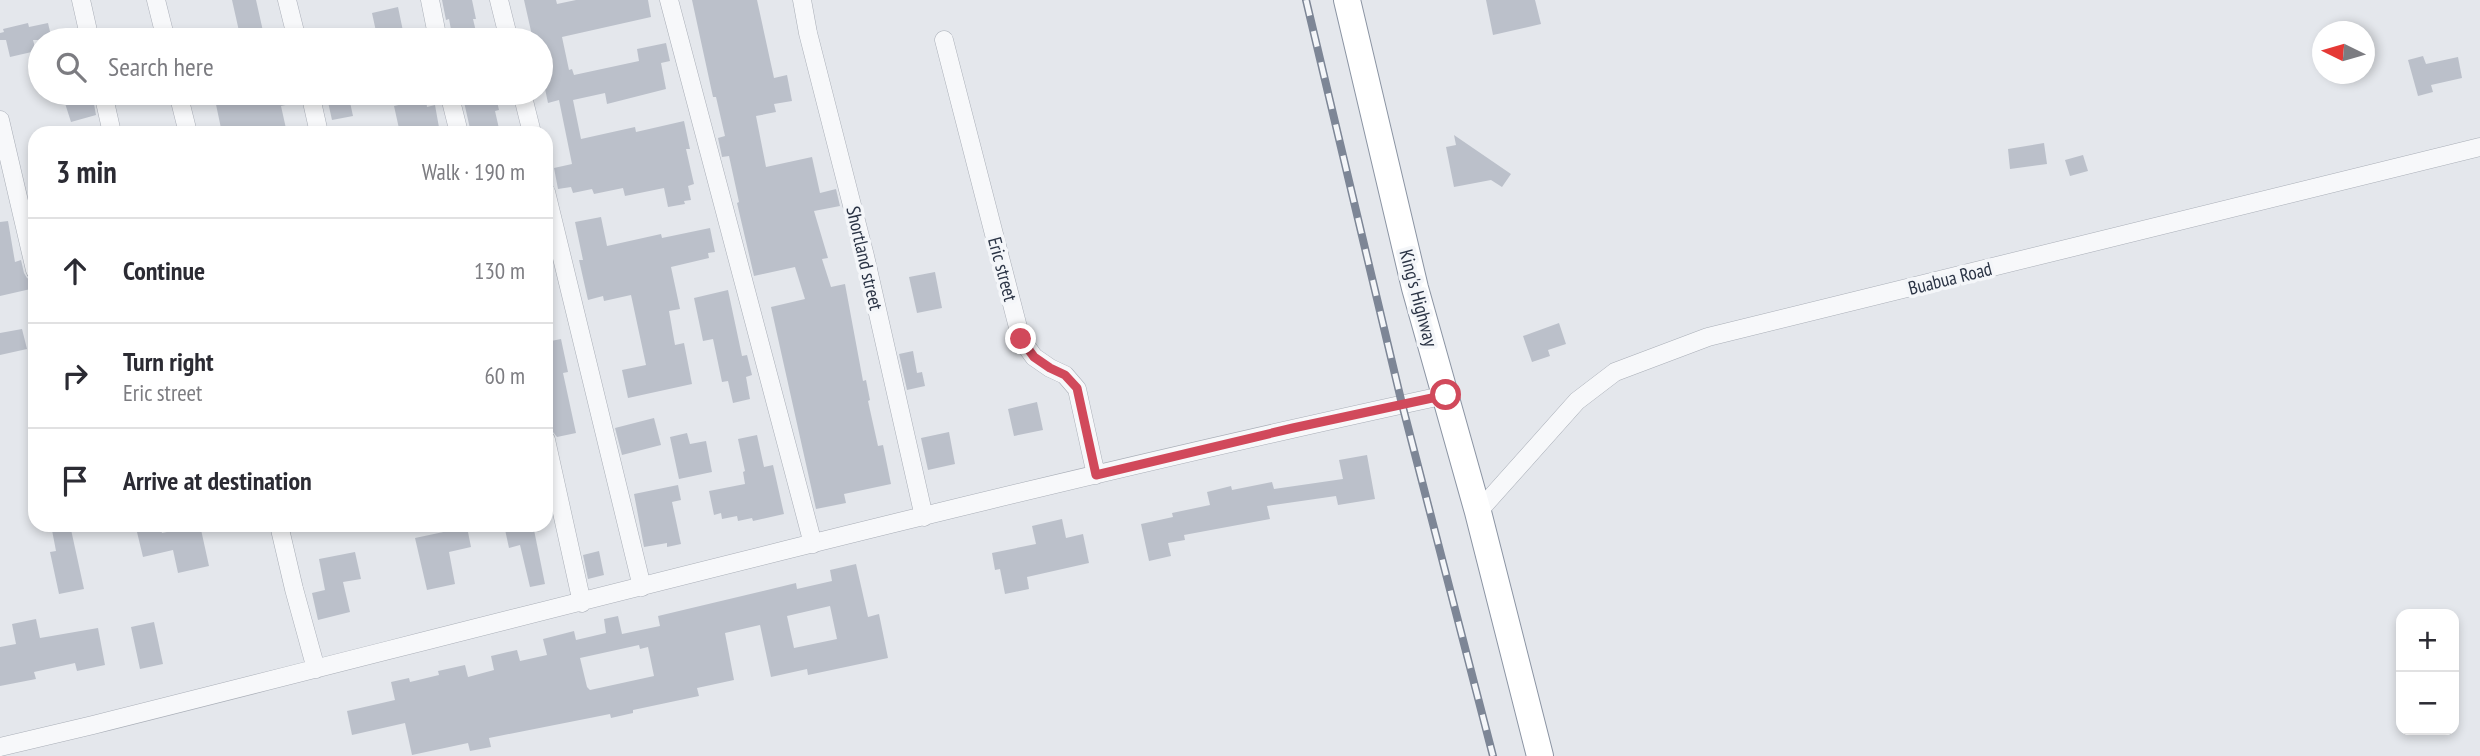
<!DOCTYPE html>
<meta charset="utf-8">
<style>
:root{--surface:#fff;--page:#f2f2f3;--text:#2b2b33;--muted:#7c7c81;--line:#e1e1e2}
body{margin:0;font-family:"PT Sans Narrow",sans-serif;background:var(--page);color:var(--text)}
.controls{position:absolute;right:21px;bottom:21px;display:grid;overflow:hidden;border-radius:14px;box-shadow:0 4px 10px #0003}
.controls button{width:63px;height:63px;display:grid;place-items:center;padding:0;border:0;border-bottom:2px solid var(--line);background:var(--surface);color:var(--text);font:35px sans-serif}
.compass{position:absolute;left:2312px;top:21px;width:63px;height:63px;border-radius:50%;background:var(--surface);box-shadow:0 4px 10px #0003;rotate:275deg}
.stop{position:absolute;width:21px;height:21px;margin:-16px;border:5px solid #d1495b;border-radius:50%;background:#fff}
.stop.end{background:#d1495b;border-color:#fff;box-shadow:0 2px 7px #0008}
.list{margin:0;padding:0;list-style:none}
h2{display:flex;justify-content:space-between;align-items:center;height:91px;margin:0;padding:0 28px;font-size:30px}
h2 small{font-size:23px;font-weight:400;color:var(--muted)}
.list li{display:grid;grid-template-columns:46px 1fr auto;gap:21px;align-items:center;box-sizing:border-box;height:105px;padding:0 28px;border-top:2px solid var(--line)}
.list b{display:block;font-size:26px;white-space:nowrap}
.list p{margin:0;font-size:23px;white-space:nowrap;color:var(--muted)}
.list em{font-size:23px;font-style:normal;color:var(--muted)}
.icon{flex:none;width:38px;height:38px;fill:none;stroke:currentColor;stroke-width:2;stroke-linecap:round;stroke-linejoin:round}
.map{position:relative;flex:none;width:2480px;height:756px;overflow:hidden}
.search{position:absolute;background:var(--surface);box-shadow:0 4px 10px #0003;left:28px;top:28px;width:525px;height:77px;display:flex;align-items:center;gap:18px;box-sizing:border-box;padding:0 24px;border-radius:38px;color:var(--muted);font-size:26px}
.panel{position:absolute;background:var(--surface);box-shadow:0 4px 10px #0003;left:28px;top:126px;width:525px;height:406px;border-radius:21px}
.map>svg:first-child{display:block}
.building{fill:#bbc0ca;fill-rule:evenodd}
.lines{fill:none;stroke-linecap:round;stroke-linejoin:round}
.minor-casing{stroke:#a9aeb7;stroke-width:19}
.highway-casing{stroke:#8b94a3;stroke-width:28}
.minor{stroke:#f7f8fa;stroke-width:18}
.highway{stroke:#fff;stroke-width:26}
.rail-casing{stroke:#7d8696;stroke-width:8}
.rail{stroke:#f4f6f9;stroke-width:5;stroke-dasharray:16;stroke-linecap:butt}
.route{stroke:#d1495b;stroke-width:9}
.labels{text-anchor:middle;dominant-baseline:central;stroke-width:7;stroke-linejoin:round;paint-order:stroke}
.street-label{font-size:19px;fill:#2b3445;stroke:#f4f6f9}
</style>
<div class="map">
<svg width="2480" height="756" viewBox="0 0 2480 756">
<rect width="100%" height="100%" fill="#e4e7ec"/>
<path class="building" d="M232 0H256L265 40H241Z
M442 0H472L476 19H473L478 40H453L449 19 446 20Z
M524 0H556L557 4 576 0H648L651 17 562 37 569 70 572 69 574 75 639 61 637 49 666 43 670 61 661 63 666 89 607 104 605 93 573 100 581 139 635 127 636 132 684 121 690 149H686L694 184 688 186 691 200 684 201 685 204 668 207 664 188 625 196 623 188 594 194 592 189 573 193 571 187 558 189 554 168 572 164 559 100 548 103 541 70V40H533Z
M692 0H757L774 78 787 75 792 101 774 104 776 112 756 116 766 167 812 157 820 193 836 189 840 206 814 211 828 258 822 259 831 287 845 284 863 381 866 380 870 400 868 401 878 446 883 445 891 484 844 494 846 503 816 509 771 307 805 299 795 267 754 276 737 203 739 202 729 156 722 157 721 152 718 138 725 136 716 97H713Z
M1486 0H1535L1541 24 1493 35Z
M398 7 403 31 377 36 372 13Z
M28 23 29 27 48 23 52 40H33L36 51 10 57 6 40H0V33L4 32 3 29Z
M2423 56 2426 64 2458 57 2462 78 2431 85 2433 92 2418 96 2408 60Z
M75 93H92L96 115 71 122 63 97Z
M225 93H299L300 102 281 106 287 133H222L214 95Z
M326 93H348L353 116 332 120Z
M462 93H495L499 110 495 111 500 133H471Z
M426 99 427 107 435 105 440 133H400L394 106Z
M1454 135 1511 174 1502 187 1491 180 1454 187 1446 147 1456 145Z
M2044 143 2047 164 2010 169 2008 149Z
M2083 155 2088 171 2070 176 2065 160Z
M601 217 607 246 661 234 662 238 710 228 715 252 708 253 709 258 671 267 680 309 669 311 675 345 684 343 692 384 628 398 622 370 646 365 631 295 604 301 603 296 588 300 579 260H583L575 222Z
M8 221 15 262 21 260 24 273 27 278 33 281 35 288 0 296V222Z
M935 272 942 308 917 313 909 277Z
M728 290 742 356 747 355 752 375 746 377 750 399 733 403 728 381 722 382 713 339 703 341 694 298Z
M1559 323 1566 344 1548 350 1550 356 1532 362 1523 336Z
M22 329 27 349 0 355V333Z
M561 339 568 372 563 373 576 433 557 437 553 432 548 408 546 409V342Z
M913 351 917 373 922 372 925 386 907 390 899 354Z
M1037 402 1043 430 1014 436 1008 409Z
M654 418 661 445 622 455 615 428Z
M949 432 955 464 928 470 921 438Z
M687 433 690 444 706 441 712 472 679 479 670 437Z
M757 435 764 467 773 465 784 514 753 521 752 518 738 521 737 516 722 519 721 513 714 515 709 491 745 484 743 472 745 471 738 439Z
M1367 455 1375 499 1338 505 1336 496 1267 506 1270 519 1184 535 1185 540 1168 543 1171 556 1149 561 1141 524 1173 517 1172 513 1210 505 1207 492 1231 486 1232 490 1272 482 1274 489 1343 479 1339 460Z
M678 485 681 500 672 502 681 544 667 547V543L644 547 634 494Z
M1062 519 1066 538 1083 534 1089 563 1027 577 1029 589 1005 594 1000 569 995 570 992 553 1036 544 1032 526Z
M51 525H70L84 589 59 594 50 552 56 551Z
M200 525 209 566 178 573 173 550 143 557 137 532 160 527 162 533Z
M504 525H533L545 584 530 587 520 545 509 548Z
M467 527 471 547 449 552 455 584 427 590 415 538Z
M599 551 604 575 588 579 583 555Z
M355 552 361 579 343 582 350 612 318 620 312 593 325 590 319 559Z
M856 564 868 617 879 614 888 658 808 675 807 669 771 677 760 625 725 633 734 680 697 688 699 696 633 710V713L611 718 610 714 489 738 491 747 470 751 468 743 412 755 405 723 352 735 347 711 395 700 391 682 409 678 410 682 439 675 438 671 465 665 468 677 494 670 491 656 517 650 520 661 547 655 543 639 574 631 576 640 606 633 604 619 618 616 622 634 660 626 658 616 796 583 797 589 832 581 830 570ZM830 606 837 639 794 648 787 616ZM639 645 640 649 648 647 654 676 590 690 587 687 580 658Z
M36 619 40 638 98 628 105 665 77 671 75 663 34 672 36 679 0 686V647L16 644 12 624Z
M154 622 163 664 140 669 131 627Z"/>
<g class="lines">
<g class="minor-casing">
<path id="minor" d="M81 0 90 40
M156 0 166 40
M287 0 297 40
M430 0 438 40
M499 0 509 40
M669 0 813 544
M802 0 808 33 865 256 924 517
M944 40 1021 339 1034 357 1050 368 1065 375 1077 389 1096 475
M103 93 112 133
M178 93 188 133
M310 93 319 133
M449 93 459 133
M522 93 532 133
M0 120 35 270
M546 192 642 587
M546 440 582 603
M1478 512 1577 401 1615 372 1708 337 2480 147
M279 525 294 589 316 669
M0 747 93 725C543 612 992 493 1446 395"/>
</g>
<g class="highway-casing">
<path id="highway" d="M1347 0 1415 288 1478 512 1540 756"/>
</g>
<use href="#minor" class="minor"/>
<use href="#highway" class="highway"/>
<g class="rail-casing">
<path id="rail" d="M1306 0 1402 404 1493 756"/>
</g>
<use href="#rail" class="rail"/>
</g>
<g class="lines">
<path class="route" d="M1021 339 1034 357 1050 368 1065 375 1077 388 1096 475 1293 428 1446 395"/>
</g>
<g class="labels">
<g class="street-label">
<text transform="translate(865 258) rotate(77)">Shortland street</text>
<text transform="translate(1003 269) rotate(75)">Eric street</text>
<text transform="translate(1950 278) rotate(-14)">Buabua Road</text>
<text transform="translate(1419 298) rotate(75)">King's Highway</text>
</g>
</g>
</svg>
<div class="controls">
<button>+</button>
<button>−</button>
</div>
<svg class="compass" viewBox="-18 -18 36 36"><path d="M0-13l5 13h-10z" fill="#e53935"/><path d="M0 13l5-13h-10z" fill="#7c7c81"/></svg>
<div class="stop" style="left:1446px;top:395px"></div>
<div class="stop end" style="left:1021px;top:339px"></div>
<div class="search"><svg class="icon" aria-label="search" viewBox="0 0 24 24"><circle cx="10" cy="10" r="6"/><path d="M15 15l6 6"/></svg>Search here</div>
<section class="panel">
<h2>3 min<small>Walk · 190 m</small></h2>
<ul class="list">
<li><svg class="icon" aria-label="ahead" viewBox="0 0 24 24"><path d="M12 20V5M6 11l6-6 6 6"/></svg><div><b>Continue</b></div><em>130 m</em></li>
<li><svg class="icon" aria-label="right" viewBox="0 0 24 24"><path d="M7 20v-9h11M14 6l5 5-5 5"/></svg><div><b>Turn right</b><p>Eric street</p></div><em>60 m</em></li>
<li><svg class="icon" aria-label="arrive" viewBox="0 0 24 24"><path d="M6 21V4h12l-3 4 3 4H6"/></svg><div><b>Arrive at destination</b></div></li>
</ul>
</section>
</div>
